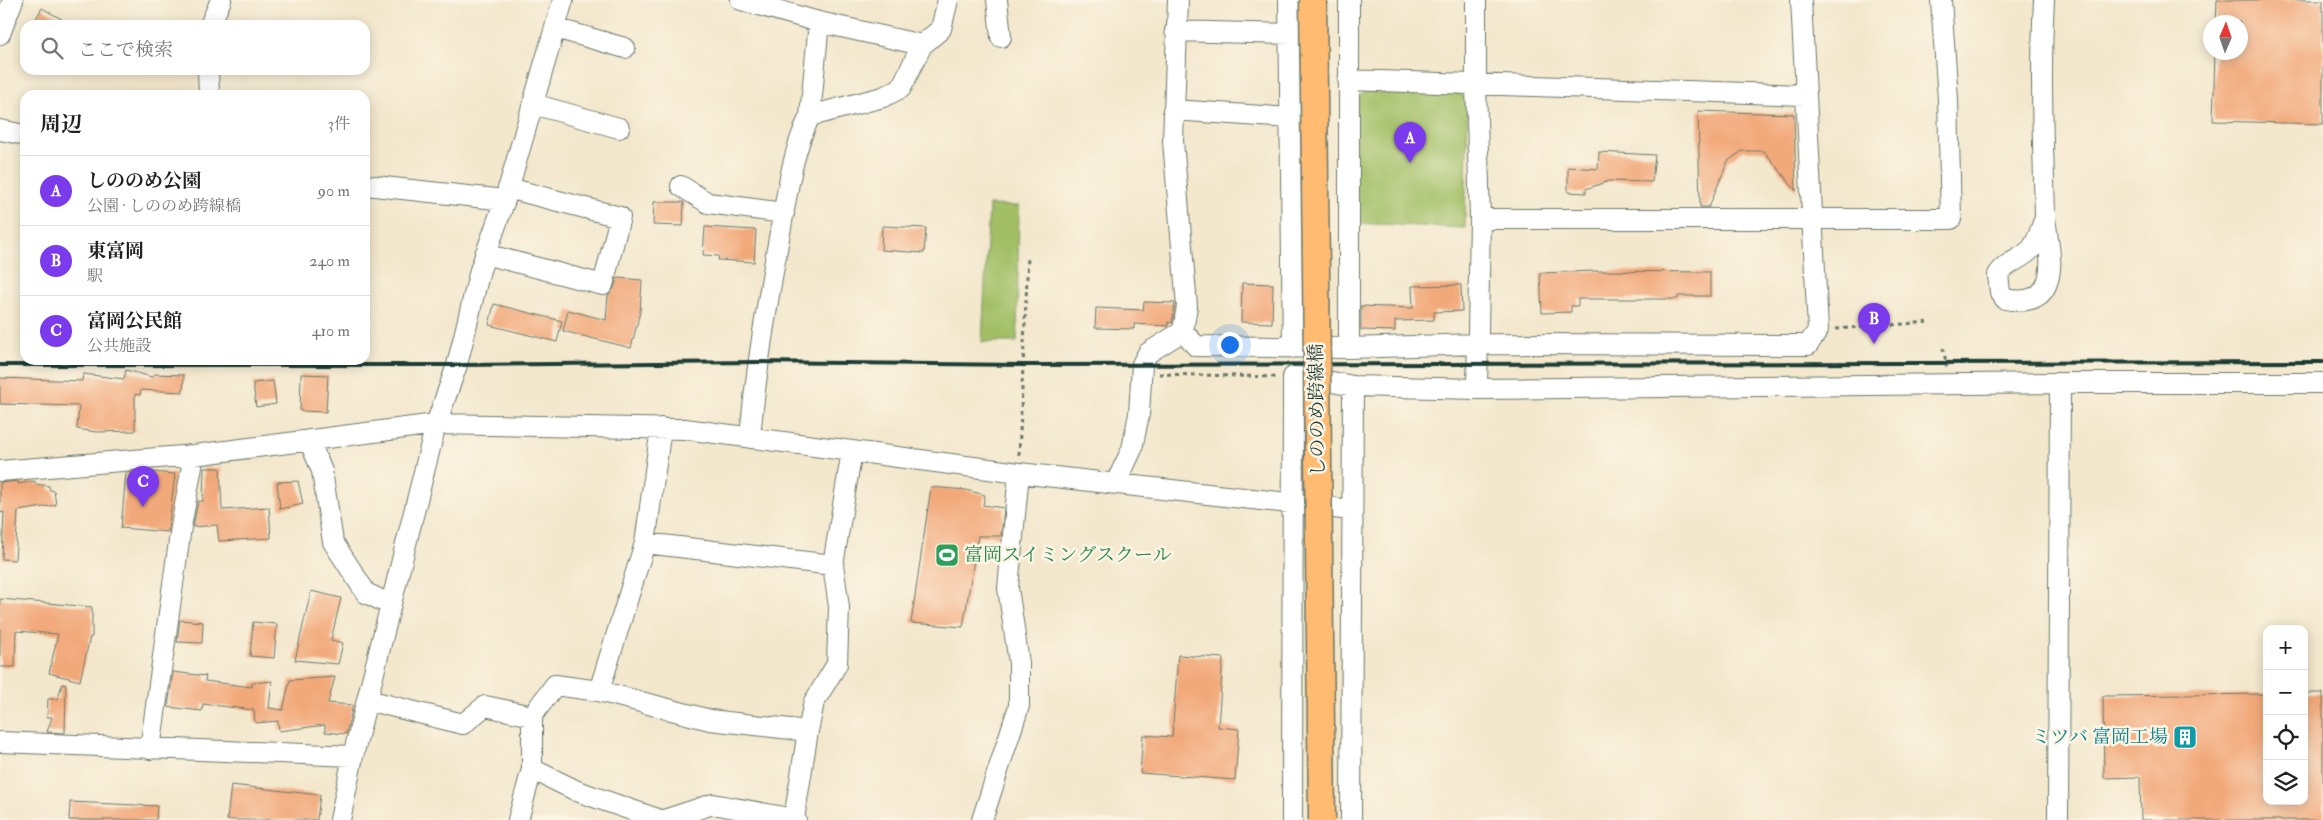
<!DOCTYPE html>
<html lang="ja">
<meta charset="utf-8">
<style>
:root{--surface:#fff;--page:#f2f2f2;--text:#222;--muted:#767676;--line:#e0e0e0;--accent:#7c3aed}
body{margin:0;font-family:"IM FELL Double Pica","Noto Serif JP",serif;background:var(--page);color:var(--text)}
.controls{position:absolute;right:15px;bottom:15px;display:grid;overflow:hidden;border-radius:10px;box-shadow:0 2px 12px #0003}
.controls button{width:45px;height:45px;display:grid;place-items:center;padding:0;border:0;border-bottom:1px solid var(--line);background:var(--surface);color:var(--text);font:25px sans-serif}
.compass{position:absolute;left:2203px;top:15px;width:45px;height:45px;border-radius:50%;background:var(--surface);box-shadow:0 2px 12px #0003;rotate:2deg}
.you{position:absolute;left:1229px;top:344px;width:18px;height:18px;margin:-12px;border:4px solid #fff;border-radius:50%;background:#1a73e8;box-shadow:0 0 0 8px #1a73e833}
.badge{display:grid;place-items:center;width:32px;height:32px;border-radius:50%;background:var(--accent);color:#fff;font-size:16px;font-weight:700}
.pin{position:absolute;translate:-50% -41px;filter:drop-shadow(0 1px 2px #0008)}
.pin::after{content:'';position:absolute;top:26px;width:18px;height:15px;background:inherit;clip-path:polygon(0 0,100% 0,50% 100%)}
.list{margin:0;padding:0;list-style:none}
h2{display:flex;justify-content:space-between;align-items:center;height:65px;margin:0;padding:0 20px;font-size:21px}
h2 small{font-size:16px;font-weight:400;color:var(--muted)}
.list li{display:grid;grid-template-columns:32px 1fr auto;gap:15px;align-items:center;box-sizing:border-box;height:70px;padding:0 20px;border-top:1px solid var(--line)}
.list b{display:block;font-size:19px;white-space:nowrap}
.list p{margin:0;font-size:16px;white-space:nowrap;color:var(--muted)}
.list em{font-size:16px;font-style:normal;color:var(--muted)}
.icon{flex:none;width:28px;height:28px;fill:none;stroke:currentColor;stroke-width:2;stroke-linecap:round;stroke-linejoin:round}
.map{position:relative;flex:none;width:2323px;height:820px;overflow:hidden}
.search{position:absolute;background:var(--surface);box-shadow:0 2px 12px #0003;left:20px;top:20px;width:350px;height:55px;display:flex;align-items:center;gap:12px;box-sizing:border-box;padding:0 18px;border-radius:15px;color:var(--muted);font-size:19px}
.panel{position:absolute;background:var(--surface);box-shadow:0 2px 12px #0003;left:20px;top:90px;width:350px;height:275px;border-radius:15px}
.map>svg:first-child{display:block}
.green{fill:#a2bf66;stroke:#607e4d}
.building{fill:#f2a97a}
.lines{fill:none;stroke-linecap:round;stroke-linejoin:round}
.minor-casing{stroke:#697869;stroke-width:22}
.path{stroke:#697869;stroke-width:3;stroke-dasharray:4 4;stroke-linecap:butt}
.minor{stroke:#fff;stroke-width:20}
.rail{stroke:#1f3d34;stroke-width:4}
.major-bridge-casing{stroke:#697869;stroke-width:29;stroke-linecap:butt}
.major-bridge{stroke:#ffbb71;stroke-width:26}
.labels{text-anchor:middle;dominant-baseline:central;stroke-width:5;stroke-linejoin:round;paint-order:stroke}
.street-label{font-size:19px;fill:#1f3d34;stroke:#fcf5e5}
.leisure-label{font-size:19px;fill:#27864d;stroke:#fcf5e5;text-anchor:start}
.culture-label{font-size:19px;fill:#0d838f;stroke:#fcf5e5;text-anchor:end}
</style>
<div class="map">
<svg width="2323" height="820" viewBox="0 0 2323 820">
<rect width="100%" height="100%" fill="#fcf5e5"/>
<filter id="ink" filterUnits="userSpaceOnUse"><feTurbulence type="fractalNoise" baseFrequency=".02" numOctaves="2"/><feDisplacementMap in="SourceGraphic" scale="10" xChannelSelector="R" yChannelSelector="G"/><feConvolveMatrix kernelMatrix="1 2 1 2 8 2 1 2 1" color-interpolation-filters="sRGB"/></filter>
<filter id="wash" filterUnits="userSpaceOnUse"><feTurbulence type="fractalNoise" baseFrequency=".0096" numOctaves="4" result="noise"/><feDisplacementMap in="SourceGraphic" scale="20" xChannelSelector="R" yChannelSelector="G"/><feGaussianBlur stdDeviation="1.12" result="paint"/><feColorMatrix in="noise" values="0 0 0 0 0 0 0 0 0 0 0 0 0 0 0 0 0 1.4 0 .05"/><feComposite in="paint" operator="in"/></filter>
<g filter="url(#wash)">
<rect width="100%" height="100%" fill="#f3e7cc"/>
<path class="green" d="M1364 92H1459L1468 102 1465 228 1353 223V103Z
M989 205 1019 206 1017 342H982Z"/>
<g id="blocks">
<path class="building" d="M2217 0H2323V124L2213 121 2215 52H2240V22H2216Z
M42 8 72 25H32Z
M1698 111 1794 114 1796 191 1764 151H1742L1728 161 1709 207H1700Z
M1599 152 1655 155 1652 182 1609 181 1586 189V193L1568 192V167L1598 169Z
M654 202H684L683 226 653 225Z
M882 226 926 228 924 253 881 250Z
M705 227 756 230 754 262 718 260 719 256 703 255Z
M1595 271 1710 272V296H1678V299H1578V306H1571V312L1542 313 1540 273Z
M617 278 642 280 640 312 631 348 563 331 568 310 606 320 608 296 614 288Z
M1242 283 1273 284 1272 323 1241 322Z
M1461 285 1462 311 1434 312V320L1395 321V331L1361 330V306L1413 308 1412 286Z
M1144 302 1175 303 1172 323 1168 322V326L1134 324V329L1095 328 1096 308 1143 310Z
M494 304 562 321 557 342 489 325Z
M126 370 152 377 153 374 184 375 183 392 141 390 140 395 135 394V431L96 432 77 429 79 406 0 404V378L82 381 83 374 124 379Z
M301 374 328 375 326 412 300 411Z
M273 381 276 404 256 407 253 383Z
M204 468H220L222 510 269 507 271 538 219 541 217 525 193 527 198 501H203Z
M142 471 175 474 168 532 121 528 126 473Z
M18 481V484L35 481V484L49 486 50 490 54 491 56 505 18 511 15 560 2 559 4 512 0 513V483Z
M298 481 303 504 280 509 277 482Z
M931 487 966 490 985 495 983 505 1004 508 1001 536H978L963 627 911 623Z
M311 591 341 598 331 640 343 643 338 664 295 660Z
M0 599 92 607V637H90L80 681 49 673 58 634 16 631 15 667H0Z
M180 620 203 622 202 643 177 642Z
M253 622 277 624 274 658 250 656Z
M1178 655 1223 658 1218 727 1239 729 1235 780 1140 773 1143 735 1172 737Z
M173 672 206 676 205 681 252 687V683L272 681 269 708 283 710 290 680 335 677 328 703 353 705 346 734 325 732V725L279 731 278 721 255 723 254 710 203 704 202 711 168 707Z
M62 684 66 685 65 733 47 732 52 717H47L48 699H58Z
M2304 693H2323V820H2141L2140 777 2104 778 2103 696 2267 694V801H2304Z
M231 785 320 795 317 820H227Z
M70 802 157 806 156 820H69Z"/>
</g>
</g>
<g filter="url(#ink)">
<use href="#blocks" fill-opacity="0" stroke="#697869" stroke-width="1"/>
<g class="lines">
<g class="minor-casing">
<path id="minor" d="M741 0 819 22 922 45 941 29 948 0
M997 0 1001 37
M1289 0 1293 348
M1349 0V348
M1476 0V85L1480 219H1951L1948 99 1941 0
M2044 0C2040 71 2043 143 2045 215 2046 236 2055 262 2047 283 2040 302 2021 302 2005 299L2000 292 1998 275C2005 262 2022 260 2032 248 2038 240 2041 227 2045 218
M210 25 221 0
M555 28 625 48
M1175 31 1291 34
M0 34 13 0
M208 70 209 95
M1348 80 1806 95 1801 0
M533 104 619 128
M1173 110 1291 118
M810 116 819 22
M0 130 25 135
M365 185 505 200
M681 186 708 203 784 213
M485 254 603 285 620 217 508 188
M1183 331 1196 346 1349 348 1477 344 1808 345 1818 330 1806 95
M1477 389 1480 219
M750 438C756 369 767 305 779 238 787 197 791 154 810 116L883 97 901 88 922 45
M309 440 322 471 333 542 366 593 391 605
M0 471 194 455 436 424 457 365 480 270 505 200 563 0
M1116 483 1132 449 1139 414 1142 364 1148 353 1183 331 1187 306 1173 141 1178 0
M645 543 833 565
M599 691 645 543 661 428
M367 700 463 724 485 706 532 716 555 685 599 691 710 720 808 731 814 702 837 664 839 607 833 565 852 451
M0 742 353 756
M150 749 181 527 194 455
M532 769 577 791 660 820
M340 820 353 756 436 424 685 429 1019 473 1351 510
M518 820 532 769V716
M664 820 713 804 794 819
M796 820 794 819 808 731
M982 820 1019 706V663L1008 588 1019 473
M1292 820 1293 377 1311 378 1353 386 1477 389 2060 383H2323
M1351 820 1353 386
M2058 820 2060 383"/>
</g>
<path class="path" d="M1836 329 1930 322
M1943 348 1947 367
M1159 374 1276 377
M1019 455 1028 256"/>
<use href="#minor" class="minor"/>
<path class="rail" d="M0 365H457L757 362 1022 365 2323 362"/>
<g class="major-bridge-casing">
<path id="major-bridge" d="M1313 0 1322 820"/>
</g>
<use href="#major-bridge" class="major-bridge"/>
</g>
</g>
<defs>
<g id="stadium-square" transform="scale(1.25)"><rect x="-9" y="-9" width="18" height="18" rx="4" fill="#2e9e5b" stroke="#fcf5e5"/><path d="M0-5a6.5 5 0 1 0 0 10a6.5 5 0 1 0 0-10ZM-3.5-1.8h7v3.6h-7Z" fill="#fff"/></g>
<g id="building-square" transform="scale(1.25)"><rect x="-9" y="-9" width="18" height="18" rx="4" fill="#0f9aa8" stroke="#fcf5e5"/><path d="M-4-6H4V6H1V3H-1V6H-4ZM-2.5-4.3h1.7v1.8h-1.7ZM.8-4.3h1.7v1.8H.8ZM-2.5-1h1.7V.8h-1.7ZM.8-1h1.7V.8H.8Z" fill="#fff"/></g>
</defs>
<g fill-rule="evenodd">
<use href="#stadium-square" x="947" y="555"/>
<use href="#building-square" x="2185" y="737"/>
</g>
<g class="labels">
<g class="street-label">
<text transform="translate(1317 410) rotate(-91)">しののめ跨線橋</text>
</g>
<g class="leisure-label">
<text x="964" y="555">富岡スイミングスクール</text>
</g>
<g class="culture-label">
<text x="2168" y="737">ミツバ 富岡工場</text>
</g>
</g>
</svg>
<div class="controls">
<button>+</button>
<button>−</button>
<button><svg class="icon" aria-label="locate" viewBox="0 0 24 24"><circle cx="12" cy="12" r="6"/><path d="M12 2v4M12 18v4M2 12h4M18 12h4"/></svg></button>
<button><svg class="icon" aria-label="layers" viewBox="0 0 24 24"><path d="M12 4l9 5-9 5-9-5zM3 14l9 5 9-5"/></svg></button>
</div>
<svg class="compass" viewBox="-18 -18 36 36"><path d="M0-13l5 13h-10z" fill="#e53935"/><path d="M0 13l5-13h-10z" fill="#767676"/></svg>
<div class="you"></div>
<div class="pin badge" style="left:1410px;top:163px">A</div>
<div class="pin badge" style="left:1874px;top:344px">B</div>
<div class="pin badge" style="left:143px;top:507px">C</div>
<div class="search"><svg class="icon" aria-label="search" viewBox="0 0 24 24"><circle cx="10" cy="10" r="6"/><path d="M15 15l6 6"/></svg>ここで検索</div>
<section class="panel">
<h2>周辺<small>3件</small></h2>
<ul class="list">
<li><span class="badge">A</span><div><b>しののめ公園</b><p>公園 · しののめ跨線橋</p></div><em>90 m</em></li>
<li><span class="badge">B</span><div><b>東富岡</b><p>駅</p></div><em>240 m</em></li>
<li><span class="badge">C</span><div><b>富岡公民館</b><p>公共施設</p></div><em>410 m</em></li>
</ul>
</section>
</div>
